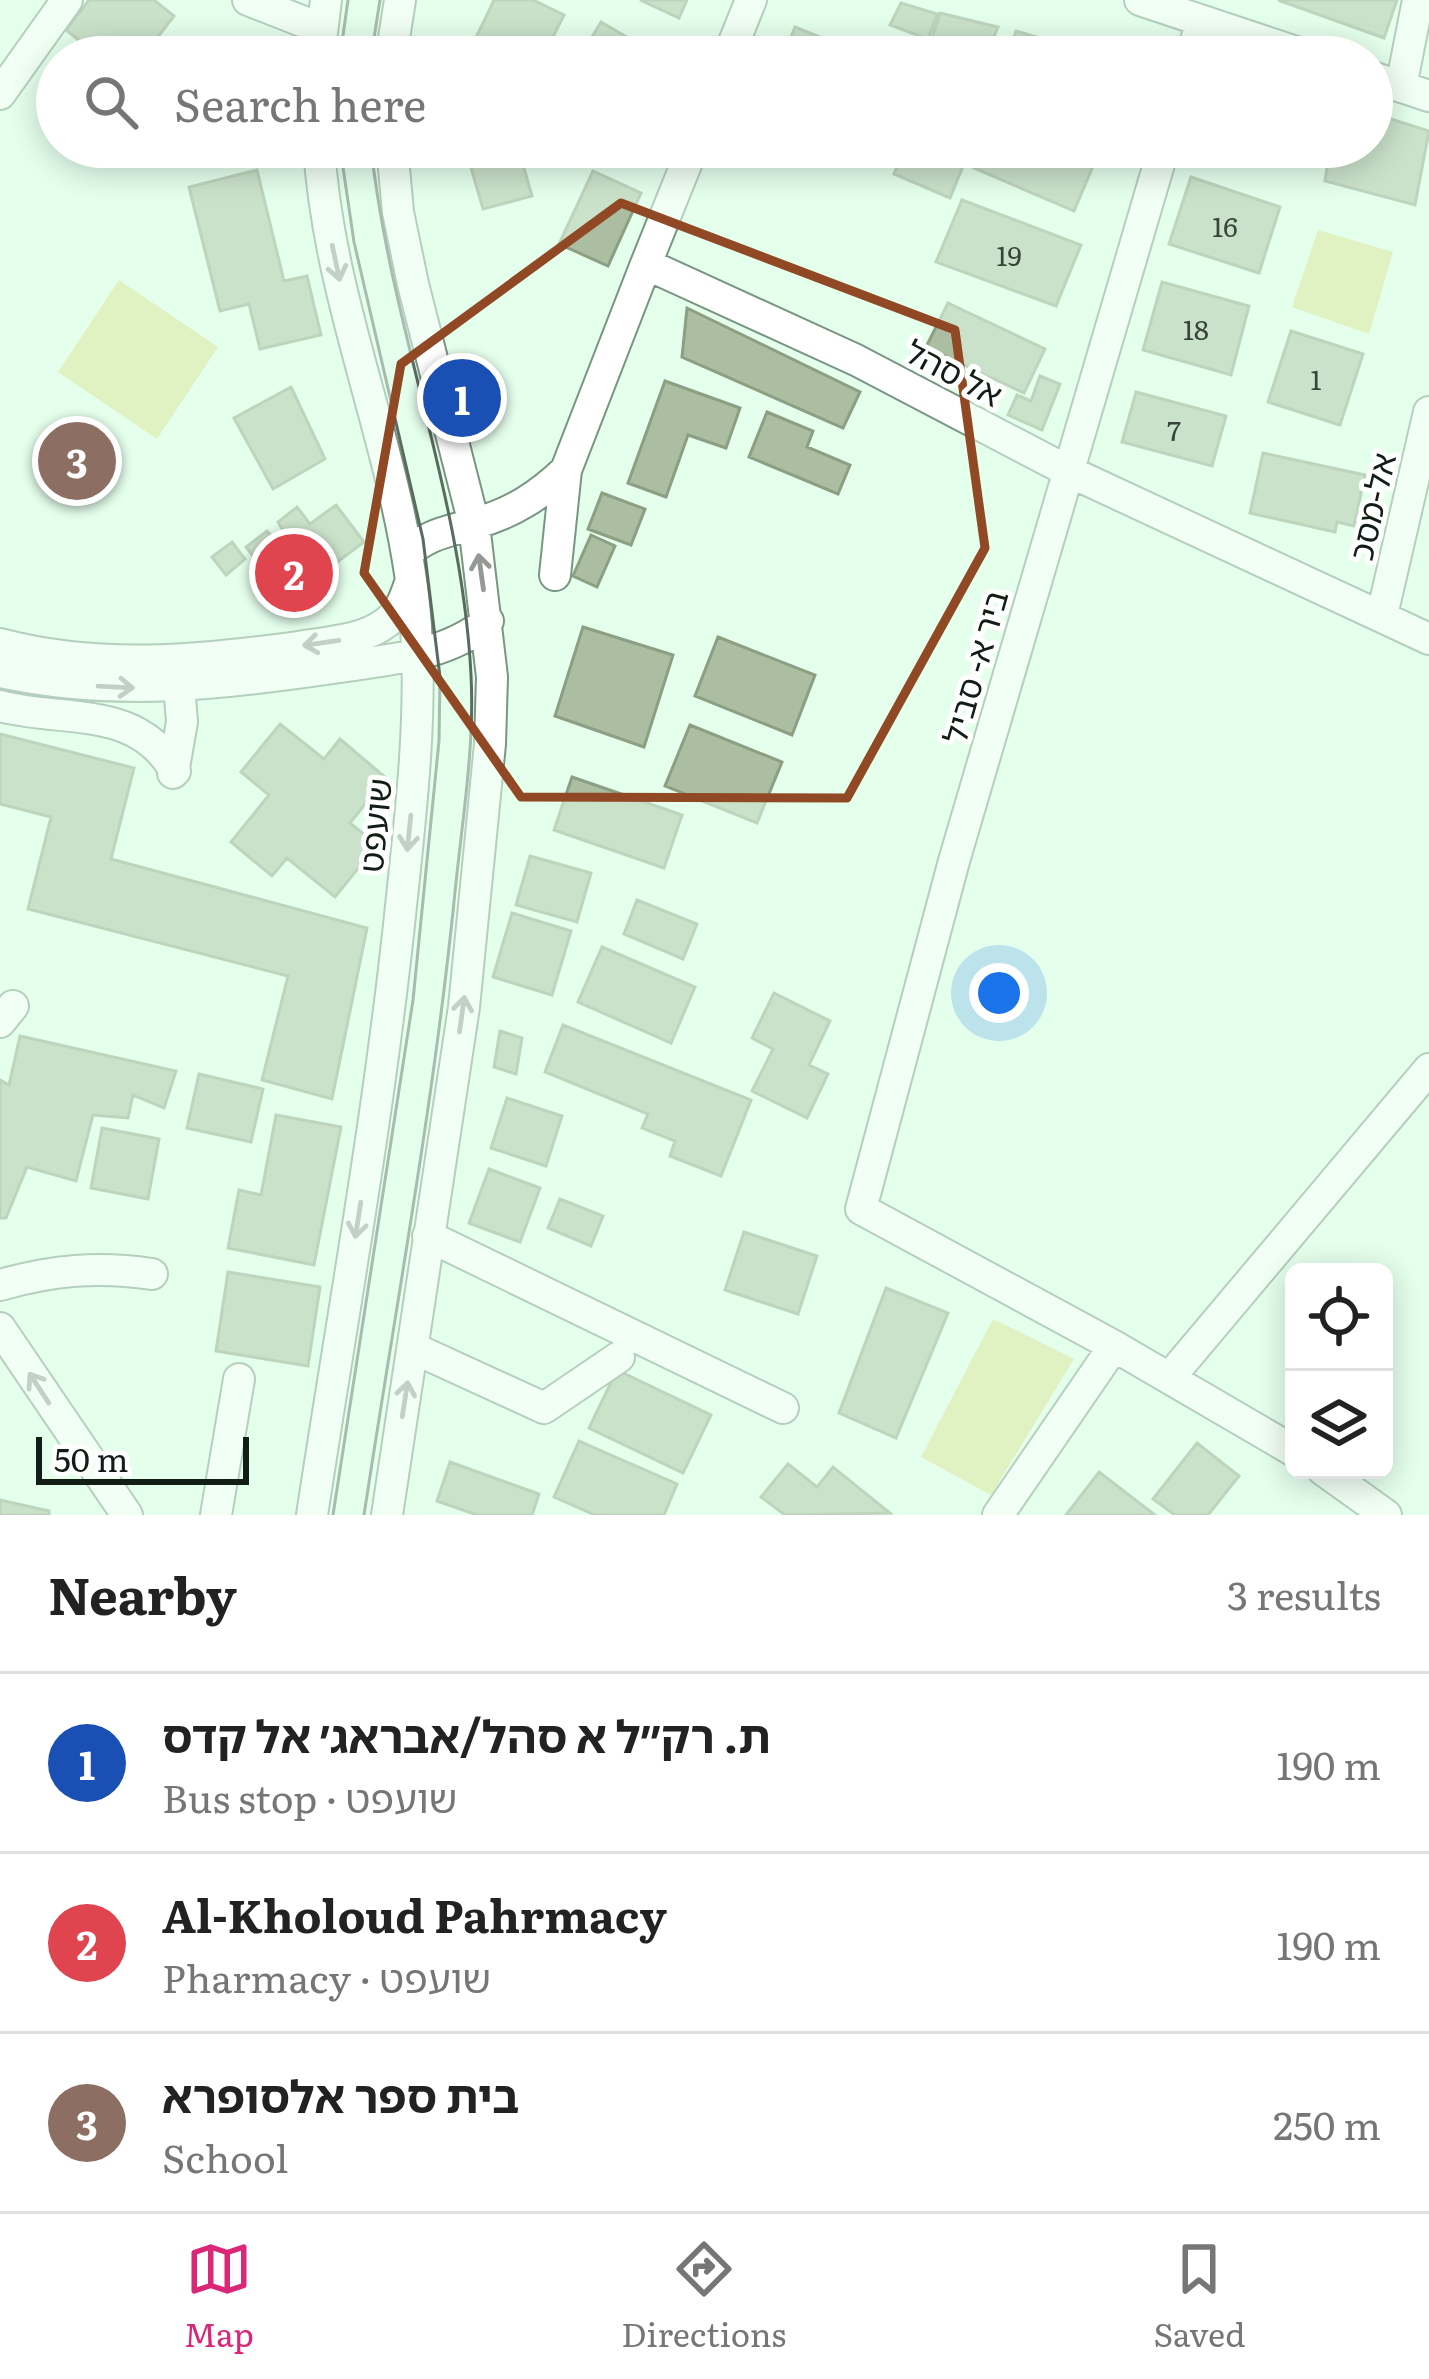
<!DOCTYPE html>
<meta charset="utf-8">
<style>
:root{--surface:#fff;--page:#f6f6f6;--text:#222;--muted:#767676;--line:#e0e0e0;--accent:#db2777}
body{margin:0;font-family:Literata,"Noto Sans Hebrew",serif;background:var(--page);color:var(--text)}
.controls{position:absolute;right:36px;bottom:36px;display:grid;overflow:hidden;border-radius:18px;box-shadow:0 6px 30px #0003}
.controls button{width:108px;height:108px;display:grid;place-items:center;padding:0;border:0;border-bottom:3px solid var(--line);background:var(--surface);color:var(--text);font:60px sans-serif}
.scale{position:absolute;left:36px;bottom:30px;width:213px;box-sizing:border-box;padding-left:12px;border:6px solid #121d16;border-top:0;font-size:33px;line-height:42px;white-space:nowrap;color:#121d16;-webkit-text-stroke:9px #fff;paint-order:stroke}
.you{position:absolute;left:999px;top:993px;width:42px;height:42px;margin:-30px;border:9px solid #fff;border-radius:50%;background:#1a73e8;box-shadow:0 0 0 18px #1a73e833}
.badge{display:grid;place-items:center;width:78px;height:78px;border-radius:50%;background:var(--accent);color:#fff;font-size:39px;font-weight:700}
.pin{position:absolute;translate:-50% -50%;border:6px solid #fff;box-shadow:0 3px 12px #0006}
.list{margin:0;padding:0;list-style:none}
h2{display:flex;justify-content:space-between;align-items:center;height:156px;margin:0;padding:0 48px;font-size:51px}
h2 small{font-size:39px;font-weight:400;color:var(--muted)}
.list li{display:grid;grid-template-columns:78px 1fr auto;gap:36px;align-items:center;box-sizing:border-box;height:180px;padding:0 48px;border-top:3px solid var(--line)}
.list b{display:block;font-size:45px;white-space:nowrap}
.list p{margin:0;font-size:39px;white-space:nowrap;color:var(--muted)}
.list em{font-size:39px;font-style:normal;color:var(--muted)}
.icon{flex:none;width:66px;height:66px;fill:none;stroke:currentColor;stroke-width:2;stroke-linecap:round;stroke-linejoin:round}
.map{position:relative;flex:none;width:1429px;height:1515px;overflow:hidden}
.search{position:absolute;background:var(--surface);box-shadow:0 6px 30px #0003;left:36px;right:36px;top:36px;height:132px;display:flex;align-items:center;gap:30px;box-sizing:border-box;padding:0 42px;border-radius:66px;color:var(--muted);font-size:45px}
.sheet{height:696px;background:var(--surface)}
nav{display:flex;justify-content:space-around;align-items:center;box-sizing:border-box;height:168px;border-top:3px solid var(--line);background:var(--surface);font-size:33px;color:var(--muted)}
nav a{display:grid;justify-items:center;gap:6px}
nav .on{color:var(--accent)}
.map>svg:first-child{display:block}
.green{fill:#d9df8e}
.building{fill:#acbea1;stroke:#8d9f83;stroke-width:3}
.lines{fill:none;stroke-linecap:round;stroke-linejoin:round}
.minor-casing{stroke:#789682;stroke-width:34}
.minor{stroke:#fff;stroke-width:30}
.tram{stroke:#5b6b60;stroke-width:3}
.oneway{stroke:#949996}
.marked{fill:none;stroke:#904924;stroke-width:9;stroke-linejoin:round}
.labels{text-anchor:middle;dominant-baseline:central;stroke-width:10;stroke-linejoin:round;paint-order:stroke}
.number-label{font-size:27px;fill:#384539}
.street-label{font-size:33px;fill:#121d16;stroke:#fff}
</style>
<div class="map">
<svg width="1429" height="1515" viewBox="0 0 1429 1515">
<rect width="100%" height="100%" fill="#e5ffed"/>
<path class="green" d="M1318 230 1393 252 1369 334 1292 307Z
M119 280 218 347 157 439 58 372Z
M993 1319 1074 1359 991 1495 921 1457Z"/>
<path class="building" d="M89 0H154L174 16 142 57H100L66 30Z
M494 0H533L564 15 543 57H490L471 48Z
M640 0H687L679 18Z
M1278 0H1397L1384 38Z
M901 3 937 14 928 39 890 25Z
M940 13 998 27 985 57H966L931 41Z
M601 22 661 57H580Z
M795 27 866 56 865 57H783Z
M1016 31 1104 57H1008Z
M1372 113 1429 131 1415 205 1325 181 1330 147H1372Z
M465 147H518L532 196 483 209Z
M905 147H918L963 166 950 198 894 174Z
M983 147H1101L1074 211 974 168Z
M1216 147H1286L1283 163Z
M257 170 284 281 307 276 321 335 260 349 249 304 220 311 189 187Z
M593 171 641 193 608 266 559 244Z
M1191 177 1280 207 1259 273 1169 244Z
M962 200 1081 245 1056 306 936 262Z
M1162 282 1249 306 1231 375 1143 350Z
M948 303 1045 349 1024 393 926 347Z
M687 308 860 392 843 428 682 357Z
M1291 331 1363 354 1340 425 1268 402Z
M1040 376 1060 384 1042 430 1008 415 1017 395 1031 401Z
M665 381 740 408 726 448 688 435 666 497 628 483Z
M291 387 325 459 273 489 234 418Z
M1136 392 1226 416 1212 466 1122 442Z
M767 412 813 431 807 447 850 465 838 494 749 457Z
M1263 453 1365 475 1354 526 1337 522 1335 532 1250 513Z
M602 493 645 509 631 545 588 529Z
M336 505 364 542 287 600 246 547 267 531 278 544 287 537 278 522 297 507 310 524Z
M591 535 615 546 597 587 573 576Z
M232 542 245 559 226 575 212 557Z
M583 627 673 655 644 747 555 716Z
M718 637 815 675 792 735 695 696Z
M280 724 324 759 340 739 386 778 350 823 377 845 335 897 287 858 272 876 231 842 269 795 241 772Z
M690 725 782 762 757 823 665 786Z
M0 734 134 768 111 859 367 928 332 1099 262 1080 288 976 28 909 51 817 0 804Z
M572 777 682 815 664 868 554 830Z
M530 856 591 873 577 922 516 905Z
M637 900 697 924 683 959 624 934Z
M512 913 571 931 552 995 493 977Z
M602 947 695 987 671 1043 578 1002Z
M774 993 830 1021 809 1065 828 1074 807 1118 752 1091 773 1049 752 1038Z
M563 1025 751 1100 721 1176 670 1156 675 1141 642 1128 648 1114 545 1072Z
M500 1031 522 1038 516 1074 494 1067Z
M20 1036 176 1071 164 1108 133 1095 128 1118 93 1115 76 1181 27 1167 6 1218H0V1080L9 1085Z
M199 1074 263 1089 251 1142 187 1128Z
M507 1098 562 1116 546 1166 491 1148Z
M276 1115 341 1127 314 1265 228 1248 239 1190 261 1195Z
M102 1128 159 1139 148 1199 91 1188Z
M489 1169 540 1188 520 1242 469 1223Z
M560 1199 603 1216 591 1246 548 1228Z
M744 1232 817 1256 798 1314 725 1290Z
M228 1272 320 1287 308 1366 216 1351Z
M886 1288 948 1313 896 1438 839 1413Z
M617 1370 711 1415 683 1473 589 1428Z
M579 1441 677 1484 664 1515H595L554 1497Z
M1197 1443 1239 1476 1208 1515H1175L1153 1499Z
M450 1462 539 1494 532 1515H477L437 1501Z
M788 1464 817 1487 833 1467 890 1513 785 1515 761 1497Z
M1099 1472 1155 1515H1066Z
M0 1500 49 1511V1515H0Z"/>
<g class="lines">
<g class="minor-casing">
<path id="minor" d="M248 0 322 29
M1140 0 1311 57
M319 57 326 0
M391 57 400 0
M728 57 751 0
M1191 57 1202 21
M1372 77 1429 96
M1401 87 1418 0
M0 94 67 0
M1164 147 954 861 861 1209 1114 1346 1294 1451
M646 264 693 147
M407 553C430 533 448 532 476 523 512 513 539 496 566 470
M555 575 566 470 646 264 856 360 1068 471 1429 639
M1382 615 1429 412
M0 644C98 670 198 661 298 647 327 642 363 641 387 622 400 612 405 598 410 583
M0 672C115 697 225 684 340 667 392 659 447 656 488 621
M0 706C65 723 137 704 175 771
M173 773 182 722 178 673
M0 1022 13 1006
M428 1236 783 1408
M0 1285C53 1270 98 1266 152 1274
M0 1328 127 1515
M413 1348 544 1408 619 1357
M1170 1377 1429 1069
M1323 1470 1386 1515
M216 1515 239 1379
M312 1515C343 1312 380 1110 401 906 411 812 422 720 416 626 404 463 329 311 319 147
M387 1515 464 1007 490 744 492 677 474 524 413 284 398 212 392 147
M998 1515 1114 1346"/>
</g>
<use href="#minor" class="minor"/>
<path class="tram" d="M340 57 348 0
M371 57 380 0
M333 1515 413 1000 439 741 440 677 423 539 354 242 340 147
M364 1515C395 1311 433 1107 454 902 461 827 475 750 471 675 462 495 390 325 371 147"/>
</g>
<defs><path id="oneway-shaft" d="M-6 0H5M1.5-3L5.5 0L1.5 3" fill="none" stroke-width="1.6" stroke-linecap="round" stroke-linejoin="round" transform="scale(3)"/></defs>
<g class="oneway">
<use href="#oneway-shaft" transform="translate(336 263) rotate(78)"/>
<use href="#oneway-shaft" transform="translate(481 572) rotate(-98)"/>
<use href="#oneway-shaft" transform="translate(321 643) rotate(172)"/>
<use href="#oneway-shaft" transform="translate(116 687) rotate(3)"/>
<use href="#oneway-shaft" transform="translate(409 833) rotate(96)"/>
<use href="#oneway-shaft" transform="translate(462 1014) rotate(-82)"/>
<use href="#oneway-shaft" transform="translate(358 1220) rotate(99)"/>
<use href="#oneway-shaft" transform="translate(39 1388) rotate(-123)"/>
<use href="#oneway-shaft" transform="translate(405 1399) rotate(-81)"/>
</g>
<path d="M0 0H1429V1515H0ZM621 203 955 330 985 548 847 798 521 797 364 573 401 364Z" fill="#e5ffed" fill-opacity=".55" fill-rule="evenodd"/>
<path class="marked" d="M621 203 955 330 985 548 847 798 521 797 364 573 401 364Z"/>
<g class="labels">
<g class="number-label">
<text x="1225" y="225">16</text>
<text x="1009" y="254">19</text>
<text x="1196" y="328">18</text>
<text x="1316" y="378">1</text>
<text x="1174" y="429">7</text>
</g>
<g class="street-label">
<text transform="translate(955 371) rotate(28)">אל סהל</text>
<text transform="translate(1370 506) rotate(-77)">אל-מסכ</text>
<text transform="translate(973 666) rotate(-74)">ביר א- סביל</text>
<text transform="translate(373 825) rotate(-84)">שועפט</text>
</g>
</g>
</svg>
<div class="controls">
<button><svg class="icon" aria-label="locate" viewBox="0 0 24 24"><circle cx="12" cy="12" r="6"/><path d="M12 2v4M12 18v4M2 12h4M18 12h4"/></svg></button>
<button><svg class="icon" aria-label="layers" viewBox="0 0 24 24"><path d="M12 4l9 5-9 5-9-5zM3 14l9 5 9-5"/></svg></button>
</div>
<div class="scale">50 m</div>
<div class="you"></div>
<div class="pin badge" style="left:462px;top:398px;background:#1a4fb4">1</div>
<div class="pin badge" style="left:294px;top:573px;background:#e0444e">2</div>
<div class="pin badge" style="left:77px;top:461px;background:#8d6e63">3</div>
<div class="search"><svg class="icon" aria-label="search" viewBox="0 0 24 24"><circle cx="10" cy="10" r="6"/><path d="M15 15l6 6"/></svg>Search here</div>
</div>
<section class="sheet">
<h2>Nearby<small>3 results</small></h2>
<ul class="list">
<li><span class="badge" style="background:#1a4fb4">1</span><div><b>ת. רק״ל א סהל/אבראג׳ אל קדס</b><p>Bus stop · שועפט</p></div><em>190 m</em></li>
<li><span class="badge" style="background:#e0444e">2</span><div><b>Al-Kholoud Pahrmacy</b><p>Pharmacy · שועפט</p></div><em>190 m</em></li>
<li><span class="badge" style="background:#8d6e63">3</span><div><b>בית ספר אלסופרא</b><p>School</p></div><em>250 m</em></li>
</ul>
</section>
<nav>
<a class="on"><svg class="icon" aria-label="map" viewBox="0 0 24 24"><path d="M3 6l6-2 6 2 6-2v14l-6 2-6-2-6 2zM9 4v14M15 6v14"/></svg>Map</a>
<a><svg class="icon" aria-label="directions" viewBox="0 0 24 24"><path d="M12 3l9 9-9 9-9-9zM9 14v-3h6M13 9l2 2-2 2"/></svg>Directions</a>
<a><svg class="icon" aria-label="saved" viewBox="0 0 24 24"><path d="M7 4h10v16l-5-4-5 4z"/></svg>Saved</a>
</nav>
